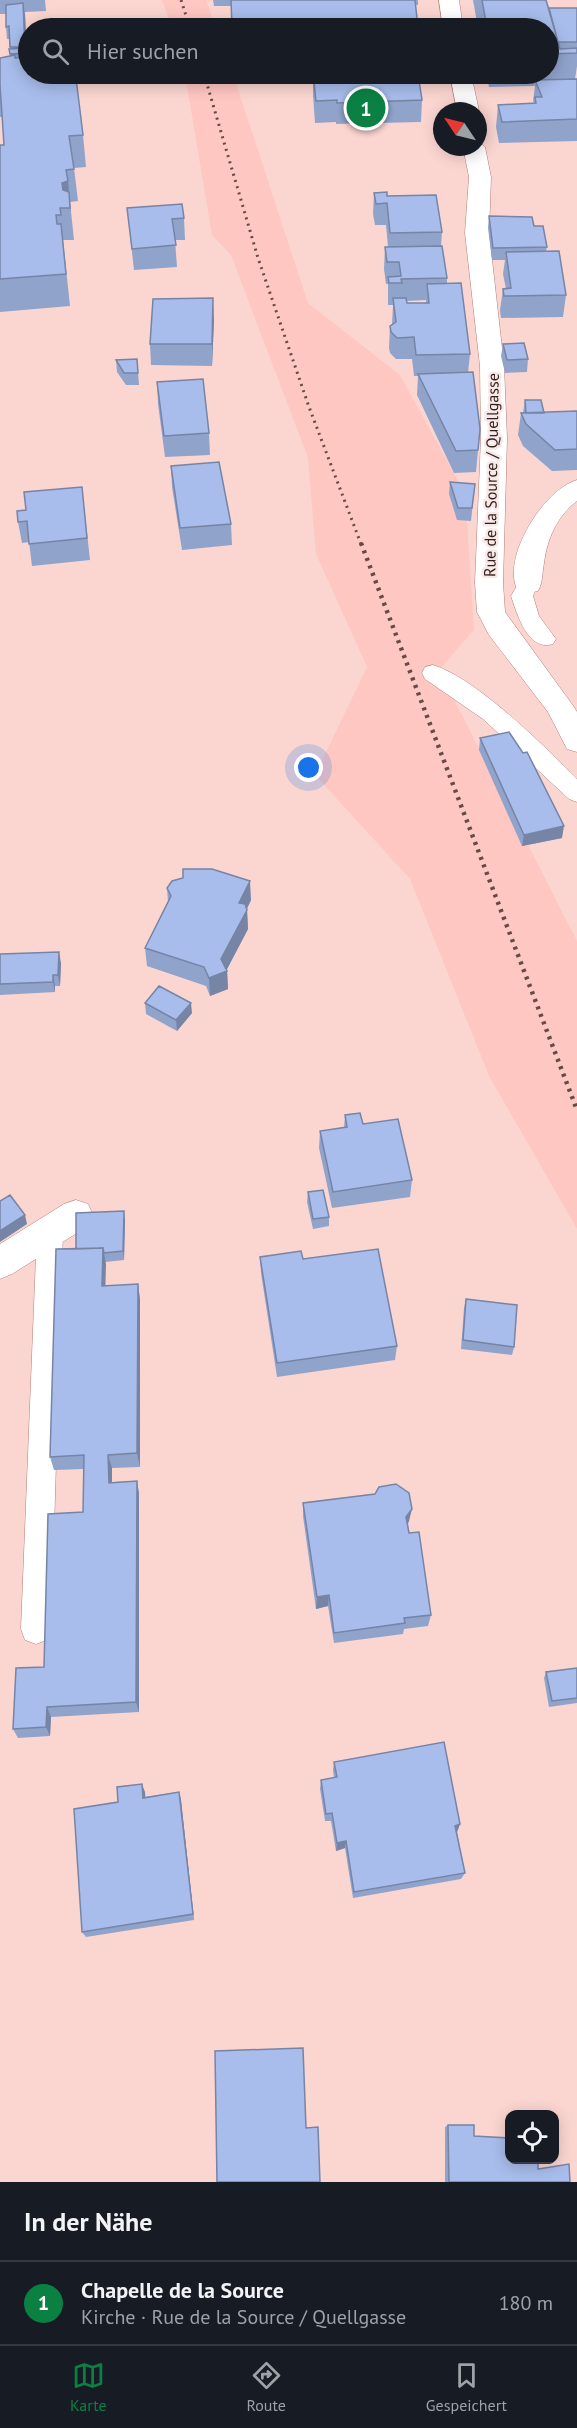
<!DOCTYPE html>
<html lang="de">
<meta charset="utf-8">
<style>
:root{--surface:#171b24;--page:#242831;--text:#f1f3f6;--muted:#9ea1a6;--line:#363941;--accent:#0b8043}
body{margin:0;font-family:"PT Sans",sans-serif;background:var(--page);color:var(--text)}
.controls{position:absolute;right:18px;bottom:18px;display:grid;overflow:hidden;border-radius:12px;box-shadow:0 3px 15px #0003}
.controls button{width:54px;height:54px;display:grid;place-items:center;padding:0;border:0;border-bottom:2px solid var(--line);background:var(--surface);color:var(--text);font:30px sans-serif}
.compass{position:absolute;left:433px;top:102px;width:54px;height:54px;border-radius:50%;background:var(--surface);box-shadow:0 3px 15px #0003;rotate:305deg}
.you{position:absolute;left:309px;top:768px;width:21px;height:21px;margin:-15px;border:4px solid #fff;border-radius:50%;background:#1a73e8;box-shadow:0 0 0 9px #1a73e833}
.badge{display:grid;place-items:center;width:39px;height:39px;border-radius:50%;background:var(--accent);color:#fff;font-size:20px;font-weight:700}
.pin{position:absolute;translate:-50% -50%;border:3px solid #fff;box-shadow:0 2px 6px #0006}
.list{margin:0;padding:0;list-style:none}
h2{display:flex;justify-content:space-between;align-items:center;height:78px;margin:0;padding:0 24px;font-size:26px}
h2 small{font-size:20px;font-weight:400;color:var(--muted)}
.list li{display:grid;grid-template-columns:39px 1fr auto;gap:18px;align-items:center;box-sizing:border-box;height:84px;padding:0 24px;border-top:2px solid var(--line)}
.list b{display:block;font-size:22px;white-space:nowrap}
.list p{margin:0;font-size:20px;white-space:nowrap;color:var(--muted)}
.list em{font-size:20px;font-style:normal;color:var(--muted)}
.icon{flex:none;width:33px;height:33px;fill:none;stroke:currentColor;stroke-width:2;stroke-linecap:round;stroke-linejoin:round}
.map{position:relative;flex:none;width:577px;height:2182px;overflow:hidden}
.search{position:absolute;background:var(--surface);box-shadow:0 3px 15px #0003;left:18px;right:18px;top:18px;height:66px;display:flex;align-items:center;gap:15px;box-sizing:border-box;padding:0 21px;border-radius:33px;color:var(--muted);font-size:22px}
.sheet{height:162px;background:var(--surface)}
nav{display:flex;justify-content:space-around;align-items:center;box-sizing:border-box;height:84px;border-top:2px solid var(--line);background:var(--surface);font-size:16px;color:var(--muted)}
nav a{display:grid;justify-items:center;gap:3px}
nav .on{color:var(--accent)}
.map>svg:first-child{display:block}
.built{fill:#ffc7c1}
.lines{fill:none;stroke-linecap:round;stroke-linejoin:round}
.service-casing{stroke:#b67e78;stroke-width:1}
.minor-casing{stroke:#b67e78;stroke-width:1}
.service{fill:#fff;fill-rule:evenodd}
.minor{fill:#fff;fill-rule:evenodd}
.rail-far1{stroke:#654b48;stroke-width:3;stroke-dasharray:2 4.5;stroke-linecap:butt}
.rail{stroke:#654b48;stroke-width:4.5;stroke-dasharray:3 5;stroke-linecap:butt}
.wall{fill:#90a3cb;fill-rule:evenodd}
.shaded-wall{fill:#7684a5}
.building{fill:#a8bdec;stroke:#7684a5;stroke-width:1.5}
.labels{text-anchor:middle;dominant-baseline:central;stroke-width:5;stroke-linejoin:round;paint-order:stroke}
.far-street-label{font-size:16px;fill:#341e1c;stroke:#f6e9e8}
</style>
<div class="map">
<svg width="577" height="2182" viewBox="0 0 577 2182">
<rect width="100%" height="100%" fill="#fbd6d1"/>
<path class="built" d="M162 0H206L216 28H172Z
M185 74H233L308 303 400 375 465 493 474 630 439 670 577 941V1229L489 1076 410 879 315 775 367 667 316 554 308 458 231 255 212 235Z"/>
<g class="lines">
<g class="service-casing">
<path id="service" d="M528 577 535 579 538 584 533 596 539 616 556 639 553 644C528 652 517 614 511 596L521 579Z
M433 665C476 678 544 746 577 779V802L569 799 483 719 425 679 422 673 425 667Z
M50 1219 59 1223 63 1231 51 1629 47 1640 36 1644 25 1640 21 1629 37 1231 41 1223Z"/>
</g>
<g class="minor-casing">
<path id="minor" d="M439 0H459L463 28H443Z
M450 74H471L479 111 478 112 457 111Z
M478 141 485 147 491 177 489 233 504 366 507 438 503 583 505 612 574 707 577 712V752L567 749 548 712 489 635 477 612 475 583 481 438 480 366 465 233 469 177 463 147H478Z
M577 480V501C557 516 547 539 544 563 542 573 543 582 538 591L528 593 518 591C500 559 544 489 577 480Z
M76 1200 88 1204 93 1215 88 1226 12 1274 0 1279V1244L64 1204Z"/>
</g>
<use href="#service" class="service"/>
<use href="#minor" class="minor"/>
<path class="rail-far1" d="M181 0 190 28
M204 74 258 258 309 407 361 544"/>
<path class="rail" d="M361 543 577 1110"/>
</g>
<path class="wall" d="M0 0H45L46 11 25 12 27 58 48 80 83 135 86 167 74 168 78 201 70 202 74 240H63L70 306 0 312V145H4L3 117H0V58L10 56 9 49H10L9 39H7L6 27V14H0Z
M213 0H418V5H415L418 28H232L231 6H214Z
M473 0H546L549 8H577V66L575 79H577V141L499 143 496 127 498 105 534 103 533 101 535 86 489 87 486 74H549V28H478Z
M108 74H155L108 77Z
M313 74 422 100 421 122 336 124V122L315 123 313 95Z
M374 193 387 196 442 232 441 246 447 278V283L470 354 468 373 480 429 476 472 454 473 417 395 418 376H414L412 359H396L390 353 389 348 390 326 392 324 393 305H388V284H386L384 269 385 247H388L386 225H375L373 214ZM426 300V303H407L406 301Z
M127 208 184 218 185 240H175L177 267 134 270Z
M489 216 534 226 547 247 546 251 566 295 563 317 501 318 500 310 503 289H506L503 274 505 260H492L488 228Z
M214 320 212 366 151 365 150 344Z
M503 344 528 359 527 372 505 373 501 356Z
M137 359 139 385H126L117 372 116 360Z
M157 382 209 433 210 455 165 457 158 404Z
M525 400 544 413 577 411V470L552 471 523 446 518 435 521 413H523Z
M171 466 231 524 232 545 182 550 172 487Z
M450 482 475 484 471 521 457 520 449 494Z
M82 487 90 560 32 566 29 542 22 543 18 522 26 510Z
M480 738 562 838 522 846 479 750Z
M167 888 251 900 247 909 248 929 227 969 228 989 210 996 206 986 147 966 145 948 168 902Z
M0 954 61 963 60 986H55V992L0 995Z
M145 1003 192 1013 177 1031 146 1014Z
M345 1115 363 1124 412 1180 410 1197 332 1208 319 1148 320 1131 344 1128Z
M308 1192 329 1217V1226L313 1229 307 1202Z
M125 1220 124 1260 105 1262V1286L138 1284 140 1300V1467L112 1468V1482L137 1481 139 1494V1712L51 1717 50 1736 18 1738 13 1729 44 1667 83 1512 84 1469 54 1470 50 1457 76 1249Z
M260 1257 303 1259 397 1346 395 1360 277 1377 261 1273Z
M466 1299 514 1347 512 1355 461 1349 464 1308Z
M303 1503 409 1521 408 1524 409 1533 431 1615 428 1626 404 1629 403 1634 334 1643 328 1606 316 1609 303 1516Z
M577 1668V1703L549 1707 544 1678 546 1672Z
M334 1762 460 1824 457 1832 465 1873 461 1879 353 1898 345 1848 336 1851 331 1821H325L320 1789 321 1780 334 1778 333 1770Z
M145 1792V1797L179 1792 181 1800 194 1920 86 1937 82 1932Z
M448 2125 474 2136 538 2169 570 2182H445V2127Z"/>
<path class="shaded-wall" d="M23 3 25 15 27 59 25 47Z
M68 181 71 213 70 208H64L62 183Z
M213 298 214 320 212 366V344Z
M564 826 562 838 522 846 524 835Z
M250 881 251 900 240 922 239 903Z
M247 910 248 929 226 971H227L228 989 210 996 209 978 221 959Z
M59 952 61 963 60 986 58 975Z
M53 975 55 986V992L53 982Z
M191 1003 192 1013 177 1031 176 1020Z
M124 1211 125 1220 124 1260 123 1251Z
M25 1215 27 1224 0 1242V1231Z
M103 1248 106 1264 105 1301 102 1286Z
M138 1284 140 1300V1467L137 1453Z
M108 1455 112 1468V1495L109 1483Z
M137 1481 139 1494V1712L136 1702Z
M412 1509 409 1521 404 1529 406 1517Z
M329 1595 328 1606 316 1609 317 1597Z
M47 1707 51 1717 50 1736 46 1727Z
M142 1784 145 1792 146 1806 143 1798Z
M179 1792 181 1800 194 1920 193 1914Z
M460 1824 457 1832 455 1826Z
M346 1841 345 1848 336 1851 337 1843Z"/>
<path class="building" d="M231 0H415L418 27 288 28 287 24H281L282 28H232Z
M482 0H546L560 49 577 48V53L549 54V28H487Z
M23 3 25 47H10L9 26 6 27V5Z
M549 8H577V42H558Z
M149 23 150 28H103L102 26Z
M25 48 26 53 10 54 9 49Z
M15 55V58L28 57V74H47V80L76 78 83 135 69 136 74 169 66 170 68 181 62 183 63 190 69 192 70 208H60L61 215H56L57 224H61L66 274 0 279V145H4L0 85V58Z
M313 74H418L422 100 337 103V100L316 101Z
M67 77V78L54 79 53 78Z
M577 79V119L502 122 498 105 536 103 535 97H542L535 80Z
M387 192V196L436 195 442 232 390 233 387 203 376 204 374 193Z
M182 204 184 218 172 219 176 245 132 249 127 208Z
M489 216 532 217 534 226H543L547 247 493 248Z
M442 246 447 278 401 279 402 283H389L388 277 401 276 399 262H387L385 247Z
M559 251 566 295 504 296 503 289 511 288 506 252Z
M461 283 470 354 416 355 414 337 397 338 391 332 390 326 396 322 393 298H406L407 303H429L427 284Z
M213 298 212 344H150L153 299Z
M524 343 528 359 507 360 503 344Z
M137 359 138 373H124L116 360Z
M473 372 480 429 478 450 456 451 418 374Z
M203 379 209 433 164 436 157 382Z
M525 400H541L544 413H526Z
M577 411V449L555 450 526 424 521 413Z
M219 462 231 524 180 528 171 466Z
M450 482 475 484 472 508H458Z
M82 487 87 538 29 544 27 521 18 522 17 511 26 510 24 492Z
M509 732 523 753 527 752 564 826 524 835 480 738Z
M183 869H212L250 881 239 903 245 904 247 910 221 959 227 971 209 978 204 967 145 948 171 896 167 888 172 881 183 878Z
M59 952 58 975H53V982L0 984V954Z
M159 986 191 1003 176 1020 145 1003Z
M360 1113 363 1124 398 1119 412 1180 333 1192 320 1131 347 1127 345 1115Z
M323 1190 329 1217 313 1219 308 1192Z
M10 1195 25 1215 0 1231V1201Z
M124 1211 123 1251 104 1253 103 1248 76 1249V1213Z
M103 1248 102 1286 138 1284 137 1453 108 1455 109 1483 137 1481 136 1702 47 1707 46 1727 13 1729 16 1668 44 1667 48 1514 83 1512 84 1455 50 1457 56 1249Z
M378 1249 397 1346 277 1363 260 1257 301 1251 303 1259Z
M466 1299 517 1305 514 1347 463 1340Z
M396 1484 409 1493 412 1509 406 1517 409 1533 419 1532 431 1615 404 1618 405 1623 334 1633 329 1595 317 1597 303 1503 375 1494 379 1487Z
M577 1668V1698L552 1701 546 1672Z
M444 1742 460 1824 455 1826 465 1873 354 1892 346 1841 337 1843 332 1813 326 1814 321 1780 337 1777 334 1762Z
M142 1784 143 1798 179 1792 193 1914 82 1932 74 1809 118 1802 117 1787Z
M303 2048 306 2128 318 2127 320 2182H217L215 2051Z
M448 2125H474V2136L510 2138V2160H538V2169L569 2164 570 2182H449Z"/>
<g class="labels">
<g class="far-street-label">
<text transform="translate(491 475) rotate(-89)">Rue de la Source / Quellgasse</text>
</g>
</g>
</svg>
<div class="controls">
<button><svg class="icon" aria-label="locate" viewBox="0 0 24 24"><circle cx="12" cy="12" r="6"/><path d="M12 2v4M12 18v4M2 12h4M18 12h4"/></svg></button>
</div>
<svg class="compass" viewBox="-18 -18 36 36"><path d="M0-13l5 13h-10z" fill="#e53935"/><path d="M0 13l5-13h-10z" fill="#9ea1a6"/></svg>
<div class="you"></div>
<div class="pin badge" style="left:366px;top:108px">1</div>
<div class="search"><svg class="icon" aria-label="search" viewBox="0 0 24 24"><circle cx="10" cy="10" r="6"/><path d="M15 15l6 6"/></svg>Hier suchen</div>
</div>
<section class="sheet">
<h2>In der Nähe<small></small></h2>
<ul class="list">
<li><span class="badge">1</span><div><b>Chapelle de la Source</b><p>Kirche · Rue de la Source / Quellgasse</p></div><em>180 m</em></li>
</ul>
</section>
<nav>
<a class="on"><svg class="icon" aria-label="map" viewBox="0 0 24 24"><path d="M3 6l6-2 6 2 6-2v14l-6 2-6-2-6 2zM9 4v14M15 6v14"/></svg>Karte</a>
<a><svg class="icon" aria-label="directions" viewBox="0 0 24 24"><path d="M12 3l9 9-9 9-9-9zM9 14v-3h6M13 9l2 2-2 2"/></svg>Route</a>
<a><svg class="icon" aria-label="saved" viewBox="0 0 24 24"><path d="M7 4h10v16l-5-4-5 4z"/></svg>Gespeichert</a>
</nav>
